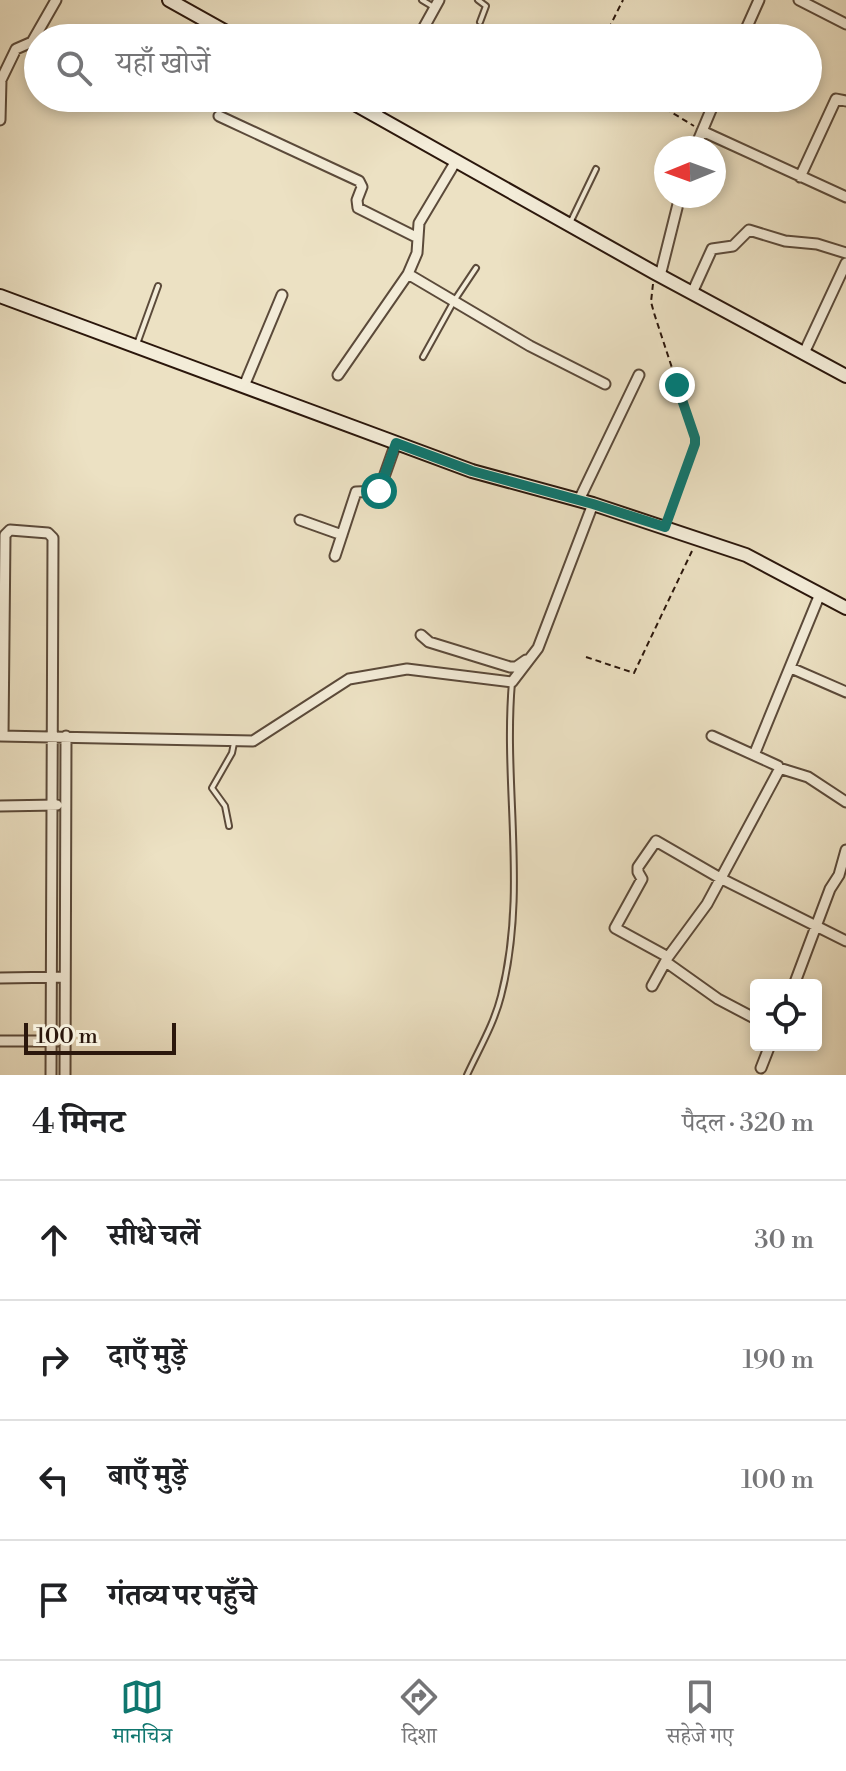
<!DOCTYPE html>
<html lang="hi">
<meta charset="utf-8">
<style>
:root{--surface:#fff;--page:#f6f6f6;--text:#202124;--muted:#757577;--line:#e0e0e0;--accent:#0f766e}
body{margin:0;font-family:"Libre Bodoni","Noto Serif Devanagari",serif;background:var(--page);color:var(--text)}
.controls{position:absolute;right:24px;bottom:24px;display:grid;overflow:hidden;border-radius:8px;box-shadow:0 4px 12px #0003}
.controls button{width:72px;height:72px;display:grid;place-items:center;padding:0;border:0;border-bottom:2px solid var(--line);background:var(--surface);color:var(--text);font:40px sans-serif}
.compass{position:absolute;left:654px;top:136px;width:72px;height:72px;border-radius:50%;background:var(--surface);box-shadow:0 4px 12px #0003;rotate:269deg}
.scale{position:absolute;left:24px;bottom:20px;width:152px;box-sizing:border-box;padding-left:8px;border:4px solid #2b170c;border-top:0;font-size:22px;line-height:28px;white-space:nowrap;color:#2b170c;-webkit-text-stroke:6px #f3ecd8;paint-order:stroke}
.stop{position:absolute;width:24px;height:24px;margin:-18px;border:6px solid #0f766e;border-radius:50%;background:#fff}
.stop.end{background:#0f766e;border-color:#fff;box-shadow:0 2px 8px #0008}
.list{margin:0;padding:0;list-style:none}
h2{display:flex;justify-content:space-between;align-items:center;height:104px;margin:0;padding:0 32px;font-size:34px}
h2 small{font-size:26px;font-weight:400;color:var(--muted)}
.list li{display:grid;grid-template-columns:52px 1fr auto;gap:24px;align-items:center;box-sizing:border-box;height:120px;padding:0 32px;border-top:2px solid var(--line)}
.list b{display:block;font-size:30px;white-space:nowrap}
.list em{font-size:26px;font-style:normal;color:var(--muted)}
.icon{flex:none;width:44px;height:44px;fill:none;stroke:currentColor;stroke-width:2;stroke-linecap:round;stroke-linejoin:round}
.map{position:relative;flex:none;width:846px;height:1075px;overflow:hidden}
.search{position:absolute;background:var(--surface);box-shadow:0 4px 12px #0003;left:24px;right:24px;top:24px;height:88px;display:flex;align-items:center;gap:20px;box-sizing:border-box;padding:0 28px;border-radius:44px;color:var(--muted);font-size:30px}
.sheet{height:584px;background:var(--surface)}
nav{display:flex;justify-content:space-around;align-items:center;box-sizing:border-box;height:112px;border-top:2px solid var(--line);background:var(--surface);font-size:22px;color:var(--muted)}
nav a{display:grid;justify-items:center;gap:4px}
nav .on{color:var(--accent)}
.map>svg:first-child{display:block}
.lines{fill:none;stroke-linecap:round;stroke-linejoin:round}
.lane-casing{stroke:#5b4a3a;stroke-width:8}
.street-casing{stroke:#5b4a3a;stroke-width:13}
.secondary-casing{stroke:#2b170c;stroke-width:16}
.path{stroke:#2b170c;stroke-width:2;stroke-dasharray:6 4;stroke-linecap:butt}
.lane{stroke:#f3ecd8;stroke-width:4}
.street{stroke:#f3ecd8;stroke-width:9}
.secondary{stroke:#f3ecd8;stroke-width:12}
.route{stroke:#0f766e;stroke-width:10}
</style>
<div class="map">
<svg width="846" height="1075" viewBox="0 0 846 1075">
<rect width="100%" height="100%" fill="#ece1c3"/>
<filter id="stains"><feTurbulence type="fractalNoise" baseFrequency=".0025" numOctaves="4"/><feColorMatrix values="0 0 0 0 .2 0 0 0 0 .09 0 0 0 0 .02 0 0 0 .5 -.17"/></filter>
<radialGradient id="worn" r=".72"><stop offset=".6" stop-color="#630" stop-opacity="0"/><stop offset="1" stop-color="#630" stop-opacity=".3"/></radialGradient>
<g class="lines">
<g class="lane-casing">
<path id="lane" d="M422 0 432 6
M478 0 486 6 480 22
M570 223 596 169
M137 344 158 286
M423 357 454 301 476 268
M229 826 225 806 212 788 232 753 234 743
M467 1075C479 1049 494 1024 501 996 528 891 503 787 512 682"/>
</g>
<g class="street-casing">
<path id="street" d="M799 0 846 24
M418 38 439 0
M742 38 759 0
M219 116 359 181 362 187 357 200 358 208 418 238
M375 116 385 98
M0 120 1 80 16 49 32 42 56 0
M702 131 846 197
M695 148 716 98
M800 177 836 99 846 101
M408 274 530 346 605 384
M660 276 680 196
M692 293 712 249 733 246 749 230 785 241 817 244 846 253
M804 353 846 263
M338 375 408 274 417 253 419 223 456 161
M244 386 282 295
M579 500 639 375
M300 520 342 535
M335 556 356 492 379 491 396 443
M421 635 429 642 510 667H516L526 660
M791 668 846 692
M0 736 253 741 349 679 407 669 512 682 538 648 593 504
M3 736 5 535 10 530 48 533 53 538 51 1075
M754 755 820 594
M779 768 808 777 846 802
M0 806 57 805
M668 957 615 928 642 879 638 872V867L656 841 720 878 846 941
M666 962 718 999 756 1019
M0 978 65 977
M794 985 830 889 839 875 846 850
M652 986 668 957 707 904 779 770 778 766 712 736
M0 1041H57
M761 1068 770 1045
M65 1075 66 736"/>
</g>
<g class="secondary-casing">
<path id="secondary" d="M169 0 237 38
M344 98 655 273 846 376
M0 296 472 471 593 504 746 555 846 608"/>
</g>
<path class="path" d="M604 38 623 0
M648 98 694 126
M653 284 651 302 654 313 695 438 668 518
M586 657 634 673 692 551"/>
<use href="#lane" class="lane"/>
<use href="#street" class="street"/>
<use href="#secondary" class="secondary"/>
</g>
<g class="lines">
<path class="route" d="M379 491 396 443 472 471 593 504 665 527 695 444V438L677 385"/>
</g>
<rect width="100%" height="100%" filter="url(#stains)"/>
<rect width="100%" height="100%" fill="url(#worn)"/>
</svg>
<div class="controls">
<button><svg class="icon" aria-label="locate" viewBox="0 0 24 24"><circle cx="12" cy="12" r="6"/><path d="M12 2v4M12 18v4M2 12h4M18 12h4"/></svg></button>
</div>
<svg class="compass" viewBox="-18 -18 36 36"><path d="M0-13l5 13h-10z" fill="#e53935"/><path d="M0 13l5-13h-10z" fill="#757577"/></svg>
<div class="scale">100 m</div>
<div class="stop" style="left:379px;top:491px"></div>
<div class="stop end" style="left:677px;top:385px"></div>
<div class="search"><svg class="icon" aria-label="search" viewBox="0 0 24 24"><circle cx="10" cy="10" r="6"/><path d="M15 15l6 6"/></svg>यहाँ खोजें</div>
</div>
<section class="sheet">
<h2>4 मिनट<small>पैदल · 320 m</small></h2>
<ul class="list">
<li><svg class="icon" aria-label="ahead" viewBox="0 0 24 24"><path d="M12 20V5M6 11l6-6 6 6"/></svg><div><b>सीधे चलें</b></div><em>30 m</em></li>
<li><svg class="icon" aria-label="right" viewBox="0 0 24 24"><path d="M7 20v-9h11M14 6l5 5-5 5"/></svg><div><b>दाएँ मुड़ें</b></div><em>190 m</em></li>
<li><svg class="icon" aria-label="left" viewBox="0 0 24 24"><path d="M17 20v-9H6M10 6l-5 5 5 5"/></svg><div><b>बाएँ मुड़ें</b></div><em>100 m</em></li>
<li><svg class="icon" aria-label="arrive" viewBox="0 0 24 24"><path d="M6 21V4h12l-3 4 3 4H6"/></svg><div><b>गंतव्य पर पहुँचे</b></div></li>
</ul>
</section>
<nav>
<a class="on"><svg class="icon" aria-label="map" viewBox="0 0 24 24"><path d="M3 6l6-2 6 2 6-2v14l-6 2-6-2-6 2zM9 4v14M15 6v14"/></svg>मानचित्र</a>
<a><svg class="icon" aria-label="directions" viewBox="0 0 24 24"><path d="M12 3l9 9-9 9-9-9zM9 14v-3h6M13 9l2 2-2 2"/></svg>दिशा</a>
<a><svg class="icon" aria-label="saved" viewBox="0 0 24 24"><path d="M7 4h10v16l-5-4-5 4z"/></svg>सहेजे गए</a>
</nav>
